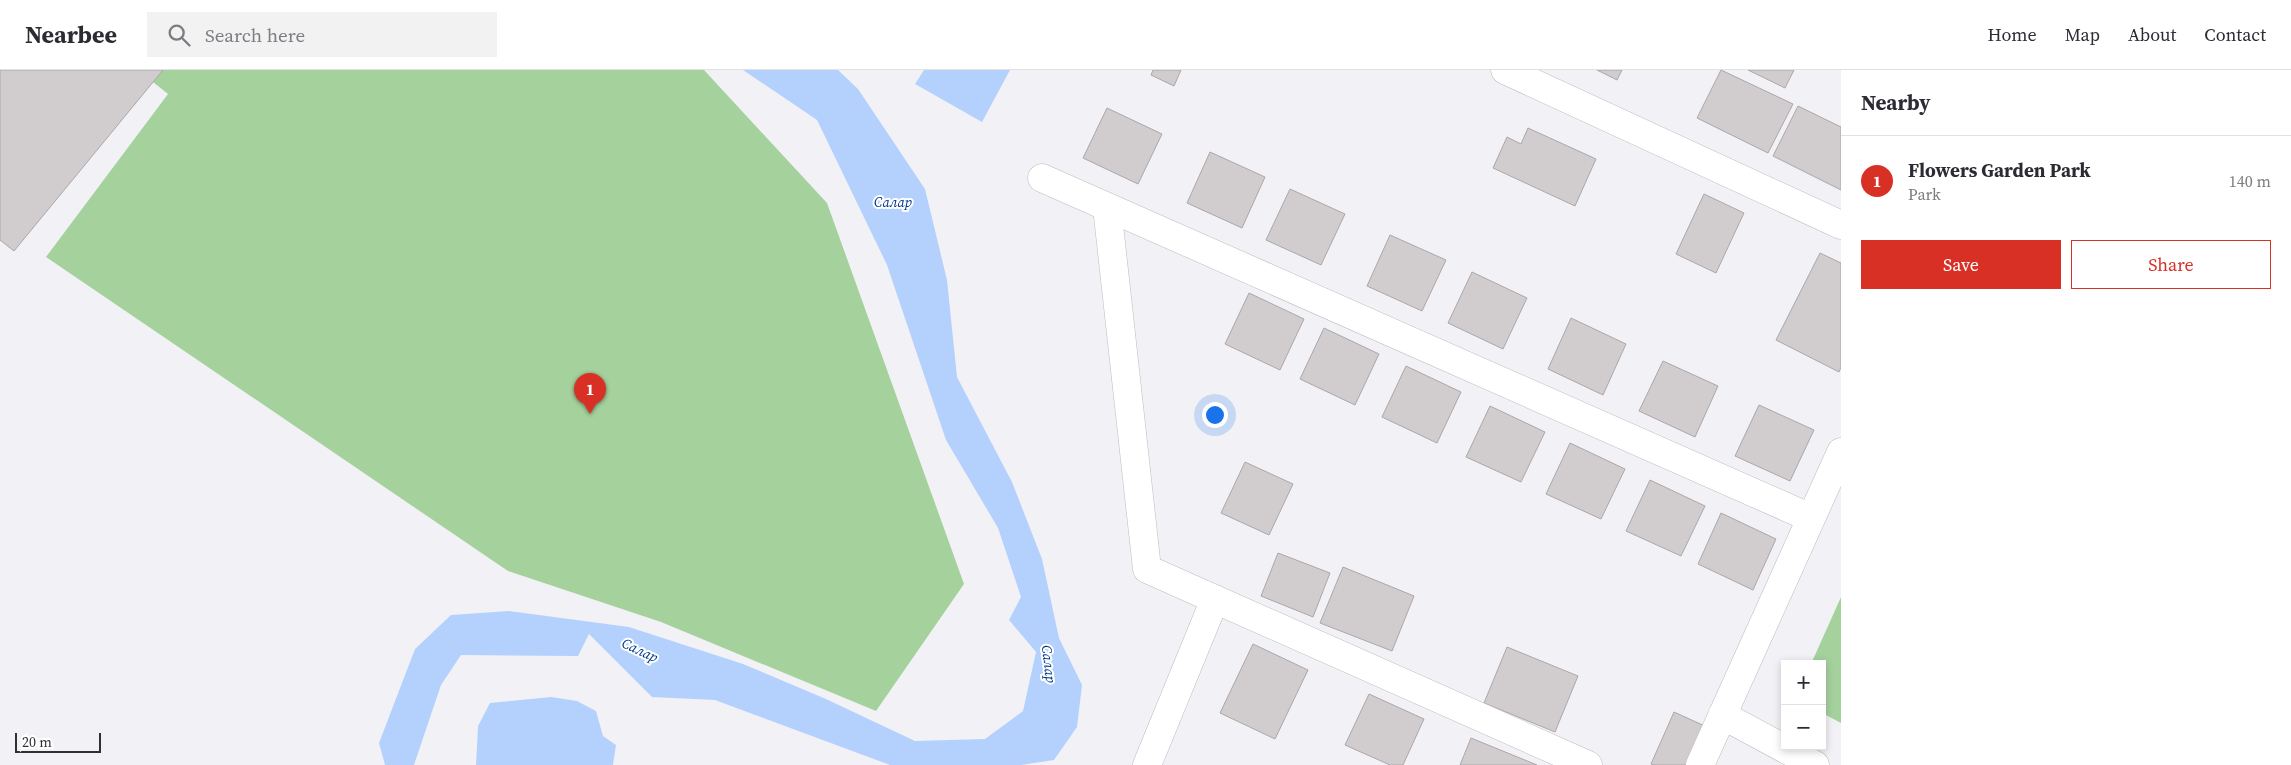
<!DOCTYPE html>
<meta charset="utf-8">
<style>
:root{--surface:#fff;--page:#f2f2f3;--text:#2b2b33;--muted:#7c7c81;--line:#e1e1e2;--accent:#d93025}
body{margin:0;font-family:"Source Serif 4",serif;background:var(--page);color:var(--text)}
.controls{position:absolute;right:15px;bottom:15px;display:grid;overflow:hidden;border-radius:0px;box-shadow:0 2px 8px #0003}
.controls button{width:45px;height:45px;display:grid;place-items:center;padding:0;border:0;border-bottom:1px solid var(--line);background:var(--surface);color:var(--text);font:25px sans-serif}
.scale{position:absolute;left:15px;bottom:12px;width:86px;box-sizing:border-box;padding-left:5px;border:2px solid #303031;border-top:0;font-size:14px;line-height:18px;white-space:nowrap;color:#303031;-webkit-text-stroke:4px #fff;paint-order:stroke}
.you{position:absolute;left:1214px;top:344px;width:18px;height:18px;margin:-12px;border:4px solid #fff;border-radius:50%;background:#1a73e8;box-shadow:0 0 0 8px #1a73e833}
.badge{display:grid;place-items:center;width:32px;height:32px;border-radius:50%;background:var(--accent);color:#fff;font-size:16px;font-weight:700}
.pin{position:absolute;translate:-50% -41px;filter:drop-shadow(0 1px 2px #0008)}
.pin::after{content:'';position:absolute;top:26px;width:18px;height:15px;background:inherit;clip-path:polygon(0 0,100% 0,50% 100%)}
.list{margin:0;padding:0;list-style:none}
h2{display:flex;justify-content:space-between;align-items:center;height:65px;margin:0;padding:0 20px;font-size:21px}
h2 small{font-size:16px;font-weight:400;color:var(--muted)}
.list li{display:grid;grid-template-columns:32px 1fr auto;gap:15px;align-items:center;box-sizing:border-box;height:90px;padding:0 20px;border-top:1px solid var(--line)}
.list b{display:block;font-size:19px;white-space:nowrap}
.list p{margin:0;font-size:16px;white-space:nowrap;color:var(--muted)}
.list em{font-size:16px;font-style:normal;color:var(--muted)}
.actions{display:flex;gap:10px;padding:15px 20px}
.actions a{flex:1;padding:11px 0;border:1px solid var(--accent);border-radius:0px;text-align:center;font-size:18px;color:var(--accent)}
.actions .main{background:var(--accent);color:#fff}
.icon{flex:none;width:28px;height:28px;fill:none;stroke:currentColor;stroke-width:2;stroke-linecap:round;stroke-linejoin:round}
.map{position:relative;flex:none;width:1841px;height:695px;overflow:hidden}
header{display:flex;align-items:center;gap:30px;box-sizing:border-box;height:70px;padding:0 25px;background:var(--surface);border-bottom:1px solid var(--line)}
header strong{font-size:24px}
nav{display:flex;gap:28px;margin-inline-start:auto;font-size:18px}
.search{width:350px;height:45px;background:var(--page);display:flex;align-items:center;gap:12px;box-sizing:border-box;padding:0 18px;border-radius:0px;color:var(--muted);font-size:19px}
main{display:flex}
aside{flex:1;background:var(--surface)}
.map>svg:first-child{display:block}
.green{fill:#a5d19d}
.water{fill:#b4d1fd}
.building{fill:#d1cdce;stroke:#aba7a8}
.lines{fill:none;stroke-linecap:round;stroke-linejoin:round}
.street-casing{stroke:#bcbcbf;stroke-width:29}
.street{stroke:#fff;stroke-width:28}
.labels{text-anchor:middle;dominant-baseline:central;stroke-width:4;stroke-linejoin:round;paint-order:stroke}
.water-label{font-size:14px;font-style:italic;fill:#003989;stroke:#fff}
</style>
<header>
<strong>Nearbee</strong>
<div class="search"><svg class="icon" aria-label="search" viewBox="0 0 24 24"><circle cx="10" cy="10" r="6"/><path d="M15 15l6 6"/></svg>Search here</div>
<nav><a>Home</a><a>Map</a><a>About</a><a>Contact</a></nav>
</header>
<main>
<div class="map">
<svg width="1841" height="695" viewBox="0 0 1841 695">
<rect width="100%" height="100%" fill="#f2f2f6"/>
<path class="green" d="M138 0H704L827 133 964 514 876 641 661 552 508 501 46 187 168 24Z
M1841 527V653L1822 643V594H1811Z"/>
<path class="water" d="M743 0H838L858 19 925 119 947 210 957 307 1012 412 1042 489 1059 568 1082 615 1077 657 1054 690 1021 695H890L715 630 652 627 589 564 578 586 461 585 441 615 414 695H385L379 673 415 579 451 545 509 541 629 557 743 594 826 629 915 671 985 669 1023 641 1036 582 1009 550 1021 527 998 458 946 370 887 195 817 50Z
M924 0H1010L982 52 915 14Z
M551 627 577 631 596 641 603 666 616 675 613 695H476L478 656 490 633Z"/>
<path class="building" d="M0 0H163L14 181 0 170Z
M1153 0H1181L1174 16 1151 5Z
M1597 0H1622L1617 10Z
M1721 0 1793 34 1768 83 1697 48Z
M1748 0H1794L1785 18Z
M1798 36 1841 57V120L1773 86Z
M1107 38 1162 64 1138 114 1083 88Z
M1528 58 1596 89 1575 136 1493 98 1507 67 1521 74Z
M1210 82 1265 107 1242 158 1187 133Z
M1290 119 1345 144 1321 195 1266 170Z
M1704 124 1744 143 1716 203 1676 184Z
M1390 165 1446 190 1422 241 1367 216Z
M1820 183 1841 193V297L1839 302 1776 270Z
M1472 202 1527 228 1503 279 1448 253Z
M1249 223 1304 249 1280 300 1225 274Z
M1571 248 1626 274 1603 325 1548 299Z
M1324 258 1379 284 1355 335 1300 309Z
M1663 291 1718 316 1695 367 1639 341Z
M1406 296 1461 322 1437 373 1382 347Z
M1759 335 1814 360 1790 411 1735 386Z
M1490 336 1545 362 1521 412 1466 387Z
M1570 373 1625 399 1601 449 1546 424Z
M1245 392 1293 414 1269 465 1221 443Z
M1650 410 1705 436 1681 486 1626 461Z
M1721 443 1776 469 1753 520 1698 494Z
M1278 483 1330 503 1313 547 1261 526Z
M1343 497 1414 526 1392 581 1320 553Z
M1253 574 1308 600 1275 669 1220 643Z
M1507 577 1578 606 1555 662 1484 633Z
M1369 624 1424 649 1403 695H1390L1345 675Z
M1674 642 1707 657 1689 695H1654L1651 694Z
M1471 668 1537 695H1460Z"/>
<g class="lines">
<g class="street-casing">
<path id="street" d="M1505 0 1841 155
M1042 108 1811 448
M1107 137 1147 499 1588 695
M1722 645 1815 695
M1147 695 1215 529
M1700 695 1841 382"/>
</g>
<use href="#street" class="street"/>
</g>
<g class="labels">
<g class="water-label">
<text x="893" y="132">Салар</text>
<text transform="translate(640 580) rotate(25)">Салар</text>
<text transform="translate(1049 594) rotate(83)">Салар</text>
</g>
</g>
</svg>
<div class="controls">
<button>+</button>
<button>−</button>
</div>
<div class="scale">20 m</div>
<div class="you"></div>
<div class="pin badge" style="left:590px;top:344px">1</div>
</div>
<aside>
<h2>Nearby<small></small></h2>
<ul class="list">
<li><span class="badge">1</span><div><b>Flowers Garden Park</b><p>Park</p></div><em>140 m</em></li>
</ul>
<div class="actions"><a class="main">Save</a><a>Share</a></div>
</aside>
</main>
